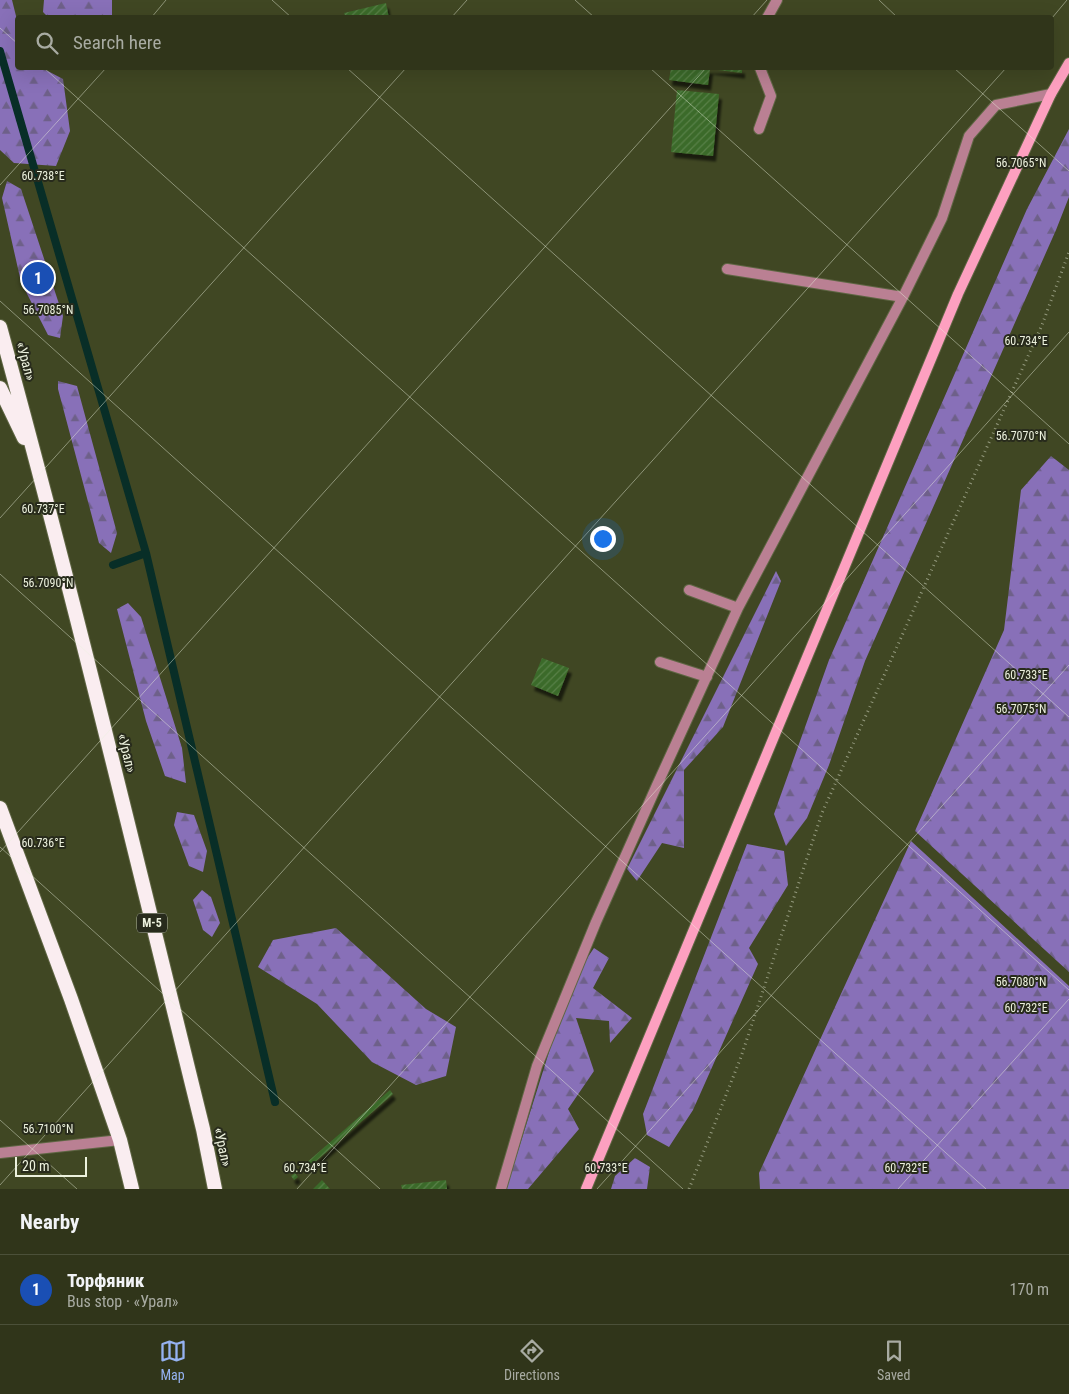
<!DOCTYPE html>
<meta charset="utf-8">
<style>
:root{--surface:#30351a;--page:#383d23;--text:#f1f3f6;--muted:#a8aba2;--line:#4b5039;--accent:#95b2f1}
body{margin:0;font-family:"Roboto Condensed",sans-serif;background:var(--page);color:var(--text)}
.scale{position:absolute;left:15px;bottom:12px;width:72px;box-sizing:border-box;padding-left:5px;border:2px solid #ecf1dd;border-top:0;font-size:14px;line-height:18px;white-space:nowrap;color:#ecf1dd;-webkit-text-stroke:4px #282b1c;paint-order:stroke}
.you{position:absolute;left:602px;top:538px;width:18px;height:18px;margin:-12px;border:4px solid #fff;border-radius:50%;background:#1a73e8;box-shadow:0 0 0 8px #1a73e833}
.badge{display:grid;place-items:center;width:32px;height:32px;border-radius:50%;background:var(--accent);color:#fff;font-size:16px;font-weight:700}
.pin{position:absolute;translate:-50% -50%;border:2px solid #fff;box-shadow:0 1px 5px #0006}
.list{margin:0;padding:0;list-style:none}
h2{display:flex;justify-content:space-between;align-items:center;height:65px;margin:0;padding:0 20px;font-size:21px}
h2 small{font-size:16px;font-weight:400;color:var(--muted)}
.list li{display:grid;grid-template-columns:32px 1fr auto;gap:15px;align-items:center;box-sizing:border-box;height:70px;padding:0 20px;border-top:1px solid var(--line)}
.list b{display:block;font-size:19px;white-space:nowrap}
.list p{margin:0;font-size:16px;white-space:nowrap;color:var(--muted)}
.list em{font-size:16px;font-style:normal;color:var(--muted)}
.icon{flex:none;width:28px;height:28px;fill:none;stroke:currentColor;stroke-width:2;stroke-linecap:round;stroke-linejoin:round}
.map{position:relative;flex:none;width:1069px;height:1189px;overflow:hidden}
.search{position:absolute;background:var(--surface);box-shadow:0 5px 20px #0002;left:15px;right:15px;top:15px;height:55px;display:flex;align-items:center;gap:12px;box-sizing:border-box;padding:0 18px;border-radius:5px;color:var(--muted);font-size:19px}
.sheet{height:135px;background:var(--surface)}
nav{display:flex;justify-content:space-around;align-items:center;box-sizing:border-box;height:70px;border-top:1px solid var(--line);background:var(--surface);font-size:14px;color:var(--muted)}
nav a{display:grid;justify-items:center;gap:2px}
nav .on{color:var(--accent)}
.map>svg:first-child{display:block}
.forest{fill:url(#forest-firs)}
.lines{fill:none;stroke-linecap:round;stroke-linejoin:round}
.stream{stroke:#082e27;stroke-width:8}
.building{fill:url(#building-hatch);filter:url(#shadow)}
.service-casing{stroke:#5f6644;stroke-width:12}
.minor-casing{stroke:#5f6644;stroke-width:12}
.secondary-casing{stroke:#5f6644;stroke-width:12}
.trunk-casing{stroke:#5f6644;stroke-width:16}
.path{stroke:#93997d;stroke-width:3;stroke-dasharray:1 4;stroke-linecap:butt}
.service{stroke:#ba8093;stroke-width:10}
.minor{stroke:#ba8093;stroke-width:10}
.secondary{stroke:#fda0c0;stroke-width:10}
.trunk{stroke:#faedf0;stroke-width:14}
.ticks{fill:none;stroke:#ecf1dd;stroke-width:1;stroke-opacity:0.45}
.labels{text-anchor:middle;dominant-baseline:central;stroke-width:4;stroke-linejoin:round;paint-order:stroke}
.shield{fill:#282b1c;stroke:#b1b6a3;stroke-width:1}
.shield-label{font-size:12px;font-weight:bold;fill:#ecf1dd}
.street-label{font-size:14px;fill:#ecf1dd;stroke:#282b1c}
.ticks-label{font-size:12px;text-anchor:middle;fill:#ecf1dd;stroke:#282b1c;stroke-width:4;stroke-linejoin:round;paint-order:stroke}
</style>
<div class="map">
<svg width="1069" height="1189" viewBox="0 0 1069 1189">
<defs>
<pattern id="forest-firs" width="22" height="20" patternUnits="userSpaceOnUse" patternTransform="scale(1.25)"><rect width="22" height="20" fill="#8870b8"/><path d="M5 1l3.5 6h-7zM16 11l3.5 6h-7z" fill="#6e6089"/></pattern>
<pattern id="building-hatch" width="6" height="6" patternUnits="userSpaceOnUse" patternTransform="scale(1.25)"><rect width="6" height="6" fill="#3b6a29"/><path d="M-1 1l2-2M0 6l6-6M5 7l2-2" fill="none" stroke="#588048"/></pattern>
<filter id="shadow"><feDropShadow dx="3" dy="5.5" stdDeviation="1" flood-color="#0009"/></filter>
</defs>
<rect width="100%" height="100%" fill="#404723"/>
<path class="forest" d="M0 0H12L17 20 18 68H42L63 79 70 131 56 166 14 163 0 150Z
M44 0H112V17H48L43 12Z
M1069 129V197L1056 230 865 661 829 765 807 818 786 846 774 814 829 660 1027 209Z
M7 181 21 189 63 316 60 338 48 335 21 282 2 198Z
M58 381 77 386 117 533 111 553 99 543 58 389Z
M1051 456 1069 470V972L915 831 1004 630 1021 490Z
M776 571 781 581 723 727 684 770V848L662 843 637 881 627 869Z
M128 603 141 617 182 748 186 783 165 776 146 721 117 609Z
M177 812 194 815 207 851 203 872 189 866 174 825Z
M911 841 1069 986V1189H760L759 1173Z
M747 844 784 851 788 885 749 948 758 964 693 1110 669 1147 647 1135 643 1114Z
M202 890 211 897 220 923 212 937 203 930 193 900Z
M336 928 426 1009 456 1027 446 1076 416 1085 372 1062 317 1004 258 967 273 940Z
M594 948 609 958 593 988 632 1018 610 1043 609 1021 576 1018 594 1071 568 1109 579 1129 528 1189H506L571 982Z
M635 1158 650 1167 647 1189H611L615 1176Z"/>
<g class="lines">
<path class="stream" d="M0 51 146 553
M113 565 146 553 275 1102"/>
</g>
<path class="building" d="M386 3 389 18H346L344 13Z
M671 68H742V73L710 69 708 85 669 80Z
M677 90 719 94 713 156 671 152Z
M542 658 569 668 558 696 531 685Z
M390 1090 393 1094 308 1168 305 1164Z
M295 1173 298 1177 294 1180 291 1176Z
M322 1180 330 1189H313Z
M446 1180 447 1189H402L401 1185Z"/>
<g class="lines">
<g class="service-casing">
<path id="service" d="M727 269 903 297
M689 590 738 608
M660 662 707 677
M0 1153 120 1140
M501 1189 537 1066 596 922 657 785 738 608 903 297 942 218 969 136 996 105 1051 94"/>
</g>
<g class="minor-casing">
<path id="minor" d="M767 18 777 0
M759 129 771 96 760 68"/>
</g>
<g class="secondary-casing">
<path id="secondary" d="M586 1189 958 294 1051 94 1069 63"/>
</g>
<g class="trunk-casing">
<path id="trunk" d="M0 327C73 593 137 861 203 1129L215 1189
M0 388 24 438
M0 808 71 999 120 1140 132 1189"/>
</g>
<path class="path" d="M689 1189 741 1057 822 813 1042 325 1069 252"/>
<use href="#service" class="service"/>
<use href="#minor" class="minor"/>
<use href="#secondary" class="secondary"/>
<use href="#trunk" class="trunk"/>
</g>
<path class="ticks" d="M272 0 292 18M575 0 595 18M879 0 898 18M151 18 166 0M451 18 467 0M751 18 767 0M1052 18 1067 0M0 28 18 44M44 68 1069 990M347 68 1069 717M650 68 1069 444M954 68 1069 171M0 185 106 68M0 301 986 1189M0 518 406 68M0 574 683 1189M0 847 380 1189M0 852 706 68M0 1120 77 1189M0 1185 1006 68M297 1189 1069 332M597 1189 1069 665M898 1189 1069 999"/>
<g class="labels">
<rect class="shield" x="137" y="913.5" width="30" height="19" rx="4"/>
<g class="shield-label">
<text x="152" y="923">М-5</text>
</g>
<g class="street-label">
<text transform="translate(26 361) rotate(75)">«Урал»</text>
<text transform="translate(127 753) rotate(76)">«Урал»</text>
<text transform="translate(223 1147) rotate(78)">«Урал»</text>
</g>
</g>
<g class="ticks-label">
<text x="1021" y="167">56.7065°N</text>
<text x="43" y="180">60.738°E</text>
<text x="48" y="314">56.7085°N</text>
<text x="1026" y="345">60.734°E</text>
<text x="1021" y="440">56.7070°N</text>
<text x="43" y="513">60.737°E</text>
<text x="48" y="587">56.7090°N</text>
<text x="1026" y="679">60.733°E</text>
<text x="1021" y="713">56.7075°N</text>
<text x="43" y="847">60.736°E</text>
<text x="1021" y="986">56.7080°N</text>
<text x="1026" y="1012">60.732°E</text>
<text x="48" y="1133">56.7100°N</text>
<text x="305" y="1172">60.734°E</text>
<text x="606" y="1172">60.733°E</text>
<text x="906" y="1172">60.732°E</text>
</g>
</svg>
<div class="scale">20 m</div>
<div class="you"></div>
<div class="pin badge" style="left:38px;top:278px;background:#1a4fb4">1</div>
<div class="search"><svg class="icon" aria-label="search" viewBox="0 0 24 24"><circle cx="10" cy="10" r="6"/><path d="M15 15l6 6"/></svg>Search here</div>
</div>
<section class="sheet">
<h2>Nearby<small></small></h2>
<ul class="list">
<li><span class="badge" style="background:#1a4fb4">1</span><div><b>Торфяник</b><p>Bus stop · «Урал»</p></div><em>170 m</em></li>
</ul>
</section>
<nav>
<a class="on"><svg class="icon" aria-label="map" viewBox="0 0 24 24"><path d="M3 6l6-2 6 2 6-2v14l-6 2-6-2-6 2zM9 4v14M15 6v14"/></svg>Map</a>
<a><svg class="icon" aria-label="directions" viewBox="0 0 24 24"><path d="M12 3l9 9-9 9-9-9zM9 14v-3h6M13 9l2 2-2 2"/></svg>Directions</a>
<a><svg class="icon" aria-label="saved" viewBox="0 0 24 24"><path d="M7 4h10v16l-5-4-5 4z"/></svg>Saved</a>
</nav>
